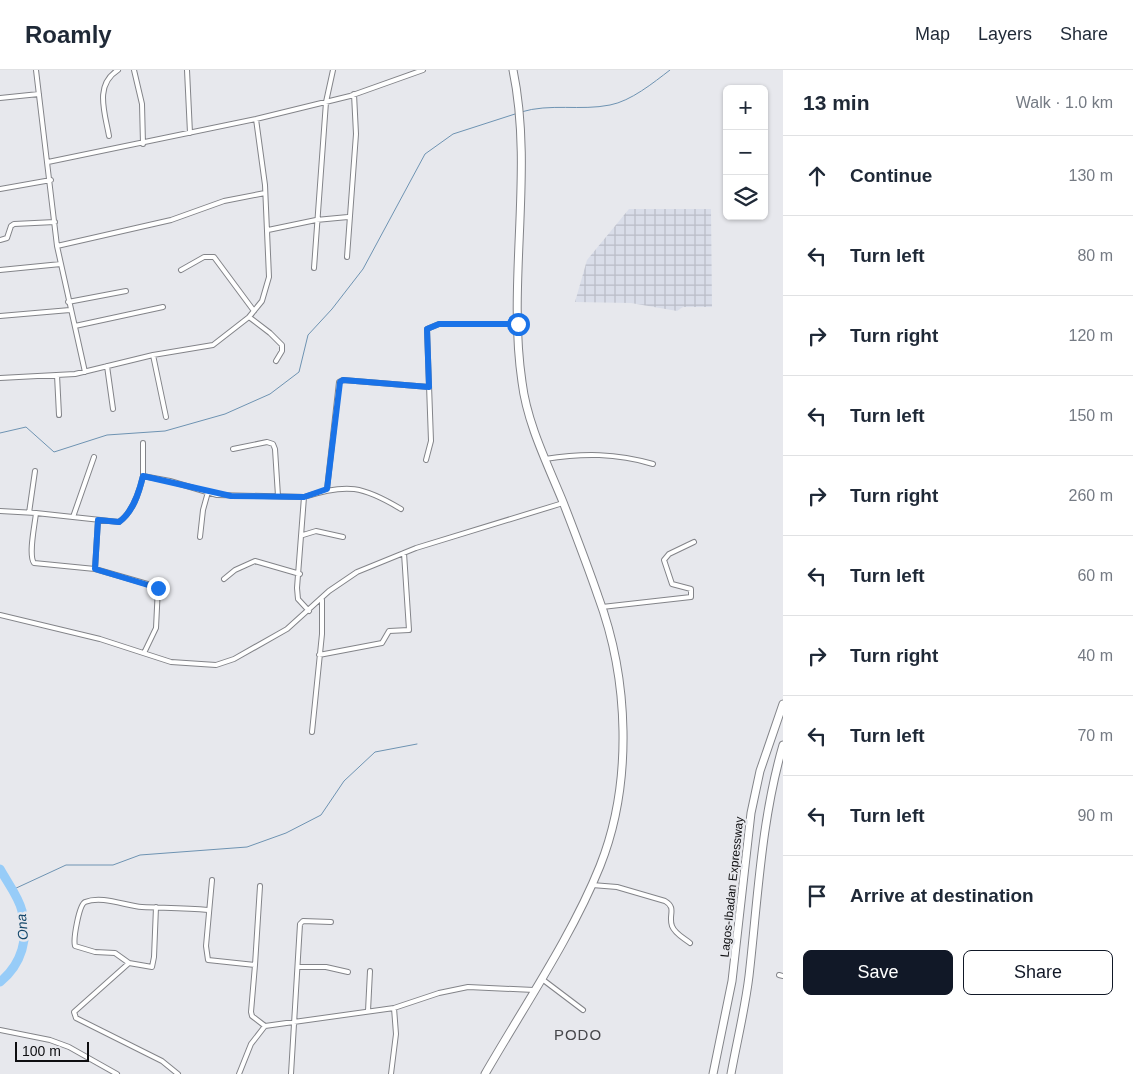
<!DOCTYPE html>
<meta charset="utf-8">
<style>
:root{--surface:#fff;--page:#f6f6f7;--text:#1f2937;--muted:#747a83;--line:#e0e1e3;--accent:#111827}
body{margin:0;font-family:Arial,sans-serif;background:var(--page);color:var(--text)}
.controls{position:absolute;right:15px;top:15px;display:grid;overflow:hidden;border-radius:8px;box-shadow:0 1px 4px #0004}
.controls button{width:45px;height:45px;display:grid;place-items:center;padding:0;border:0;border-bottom:1px solid var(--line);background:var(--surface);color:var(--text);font:25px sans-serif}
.scale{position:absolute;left:15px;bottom:12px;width:74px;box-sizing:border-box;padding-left:5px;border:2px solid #0e0e10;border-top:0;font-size:14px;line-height:18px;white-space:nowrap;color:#0e0e10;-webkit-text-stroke:4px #e7e8ed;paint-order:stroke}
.stop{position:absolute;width:15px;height:15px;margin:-11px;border:4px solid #1a73e8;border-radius:50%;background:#fff}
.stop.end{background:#1a73e8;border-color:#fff;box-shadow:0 1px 5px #0008}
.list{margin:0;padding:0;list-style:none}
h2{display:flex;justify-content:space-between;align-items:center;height:65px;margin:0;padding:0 20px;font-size:21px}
h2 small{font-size:16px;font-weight:400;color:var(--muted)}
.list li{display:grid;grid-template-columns:32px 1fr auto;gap:15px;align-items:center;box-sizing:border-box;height:80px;padding:0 20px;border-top:1px solid var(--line)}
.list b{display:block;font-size:19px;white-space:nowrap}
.list em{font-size:16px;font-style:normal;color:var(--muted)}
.actions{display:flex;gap:10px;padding:15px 20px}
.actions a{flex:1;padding:11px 0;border:1px solid var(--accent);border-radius:8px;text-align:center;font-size:18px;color:var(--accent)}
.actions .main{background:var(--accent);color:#fff}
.icon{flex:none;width:28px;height:28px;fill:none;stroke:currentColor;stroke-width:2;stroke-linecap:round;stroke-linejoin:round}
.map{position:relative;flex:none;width:783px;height:1004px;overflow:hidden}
header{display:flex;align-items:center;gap:30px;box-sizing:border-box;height:70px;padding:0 25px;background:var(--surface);border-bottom:1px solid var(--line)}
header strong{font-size:24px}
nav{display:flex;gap:28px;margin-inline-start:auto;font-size:18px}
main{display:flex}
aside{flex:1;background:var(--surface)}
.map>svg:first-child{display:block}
.industrial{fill:url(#industrial-grid)}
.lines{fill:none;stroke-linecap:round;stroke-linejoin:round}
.stream{stroke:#6e93b2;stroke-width:1}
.river{stroke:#97ccf8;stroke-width:9}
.street-casing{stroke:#838489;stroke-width:6}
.highway-casing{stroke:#838489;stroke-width:9}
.street{stroke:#fff;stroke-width:4}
.highway{stroke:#fff;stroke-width:7}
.route{stroke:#1a73e8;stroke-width:6}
.labels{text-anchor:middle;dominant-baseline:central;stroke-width:5;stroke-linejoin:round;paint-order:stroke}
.street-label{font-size:12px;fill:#0e0e10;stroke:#e7e8ed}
.water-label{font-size:14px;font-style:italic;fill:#14476a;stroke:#e7e8ed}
.quarter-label{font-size:15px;letter-spacing:1px;fill:#45464a;stroke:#e7e8ed}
</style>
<header>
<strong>Roamly</strong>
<nav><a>Map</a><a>Layers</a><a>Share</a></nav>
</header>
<main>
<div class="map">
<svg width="783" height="1004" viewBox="0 0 783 1004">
<defs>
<pattern id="industrial-grid" width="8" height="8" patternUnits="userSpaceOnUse" patternTransform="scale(1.25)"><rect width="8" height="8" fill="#d9dde9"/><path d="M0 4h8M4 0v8" fill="none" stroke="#b9bcc7"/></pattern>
</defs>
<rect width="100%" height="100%" fill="#e7e8ed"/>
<path class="industrial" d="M629 139H711L712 237H683L677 241 631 233 575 232 587 190Z"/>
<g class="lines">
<path class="stream" d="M521 42C550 33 581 41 610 35 631 31 653 13 670 0
M0 363 26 357 54 382 107 365 165 361 225 344 270 324 299 302 308 265 332 239 363 199 425 84 453 64 515 44
M12 820 66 795H113L140 785 247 777 286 763 321 745 344 711 375 682 417 674"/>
<path class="river" d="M0 799C7 812 19 827 22 841 29 868 22 894 0 912"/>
<g class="street-casing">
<path id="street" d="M36 0 57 176 85 302
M134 0 142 34 143 74
M187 0 190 63
M0 28 39 24
M109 66C105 43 94 15 118 0
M48 92 256 49 350 26 423 0
M0 119 51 110
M268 160 316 150 348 147
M0 170 7 168 11 156 14 154 55 152
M57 176 171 150 224 131 265 123
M347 187 356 64 354 24
M314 198 326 32 333 0
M0 200 61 194
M181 200 204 187H214L254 241
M68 232 126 221
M0 246 70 240
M249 247 270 263 282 275V281L276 291
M75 256 163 237
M153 285 166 347
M107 296 113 339
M57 305 59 345
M0 308 75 304 153 285 213 275 249 247 262 231 269 207 265 115 256 49
M233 379 267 372 273 374 275 379 278 426
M545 389C583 383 616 383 653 394
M426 390 431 371 427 259 439 254H519
M143 406V373
M327 419 339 312 343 310 429 317
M304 427C347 413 363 416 401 439
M0 441 36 443 119 452C133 442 139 423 143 406L170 411 217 425 304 427 297 518 298 529 309 541
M29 443 35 401
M36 443C35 454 28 485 34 493L95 499 158 517 156 558 144 583
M73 447 94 387
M303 465 316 461 343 467
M200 467 203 440 208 422
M95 499 98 450
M224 509 235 500 255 491 300 504
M602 537 691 527V519L672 514 664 490 669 484 694 472
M0 545 100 569 171 592 216 595 234 589 287 559 329 521 357 502 416 478 563 433
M319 585 382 573 389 561 409 560 404 483
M312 662 322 564V530
M212 810 206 876 208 890 255 895 251 942 252 946 265 956
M592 815 617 817 665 831C677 838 668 845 672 856 675 864 684 868 690 873
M156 837 154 887 152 897 129 893 115 883 95 882 75 876C73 869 79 835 85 832 102 825 126 836 142 837 164 838 186 838 208 840
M129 893 74 942 76 948 162 991 178 1004
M255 895 260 816
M298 897H326L348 902
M779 905 783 906
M542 909 583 940
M368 941 370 901
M0 960 50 970 69 977 117 1004
M239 1004 251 974 265 956 394 938 439 923 468 917 534 920
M291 1004 300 854 303 851 331 852
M391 1004 396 964 394 938"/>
</g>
<g class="highway-casing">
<path id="highway" d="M485 1004C523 938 572 866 600 796 633 713 629 609 598 526 587 494 575 463 563 432 547 393 527 353 522 312 507 211 534 100 513 0
M713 1004 732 911 751 743 760 701 783 634
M731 1004C737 971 745 939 749 906 758 828 761 751 783 675"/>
</g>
<use href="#street" class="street"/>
<use href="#highway" class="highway"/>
</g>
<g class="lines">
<path class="route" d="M158 518 95 499 98 450 119 452C133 442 139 423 143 406L231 426 304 427 327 419 340 312 343 310 429 317 427 259 439 254H518"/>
</g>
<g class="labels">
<g class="street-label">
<text transform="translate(732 817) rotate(-84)">Lagos-Ibadan Expressway</text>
</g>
<g class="water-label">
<text transform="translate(22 857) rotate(-94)">Ona</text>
</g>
<g class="quarter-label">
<text x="578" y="964">PODO</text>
</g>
</g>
</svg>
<div class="controls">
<button>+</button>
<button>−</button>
<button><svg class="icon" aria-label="layers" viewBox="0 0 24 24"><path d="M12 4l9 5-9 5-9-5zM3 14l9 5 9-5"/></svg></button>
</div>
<div class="scale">100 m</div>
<div class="stop" style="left:518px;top:254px"></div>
<div class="stop end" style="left:158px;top:518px"></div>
</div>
<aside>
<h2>13 min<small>Walk · 1.0 km</small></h2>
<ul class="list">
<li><svg class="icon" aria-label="ahead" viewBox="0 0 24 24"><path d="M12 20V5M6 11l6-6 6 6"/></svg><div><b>Continue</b></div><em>130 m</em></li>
<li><svg class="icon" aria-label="left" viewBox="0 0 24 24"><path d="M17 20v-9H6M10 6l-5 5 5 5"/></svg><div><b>Turn left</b></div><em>80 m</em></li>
<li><svg class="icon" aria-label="right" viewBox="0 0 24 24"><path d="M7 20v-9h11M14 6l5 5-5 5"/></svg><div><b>Turn right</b></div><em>120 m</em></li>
<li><svg class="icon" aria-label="left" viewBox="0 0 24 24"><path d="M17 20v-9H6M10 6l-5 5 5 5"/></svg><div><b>Turn left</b></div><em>150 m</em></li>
<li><svg class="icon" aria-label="right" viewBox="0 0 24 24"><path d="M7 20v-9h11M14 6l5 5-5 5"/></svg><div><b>Turn right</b></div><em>260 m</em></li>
<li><svg class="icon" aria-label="left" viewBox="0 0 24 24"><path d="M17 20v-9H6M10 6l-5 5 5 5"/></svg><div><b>Turn left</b></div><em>60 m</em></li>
<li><svg class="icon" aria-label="right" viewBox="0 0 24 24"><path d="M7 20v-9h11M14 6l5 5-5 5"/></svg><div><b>Turn right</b></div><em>40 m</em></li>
<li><svg class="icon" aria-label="left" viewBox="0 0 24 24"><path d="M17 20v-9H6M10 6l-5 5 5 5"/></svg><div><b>Turn left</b></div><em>70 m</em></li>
<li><svg class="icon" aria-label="left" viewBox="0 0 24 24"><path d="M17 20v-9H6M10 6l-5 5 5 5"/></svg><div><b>Turn left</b></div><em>90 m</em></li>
<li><svg class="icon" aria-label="arrive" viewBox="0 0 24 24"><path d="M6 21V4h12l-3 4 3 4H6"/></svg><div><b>Arrive at destination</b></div></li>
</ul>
<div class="actions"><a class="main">Save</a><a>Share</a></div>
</aside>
</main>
